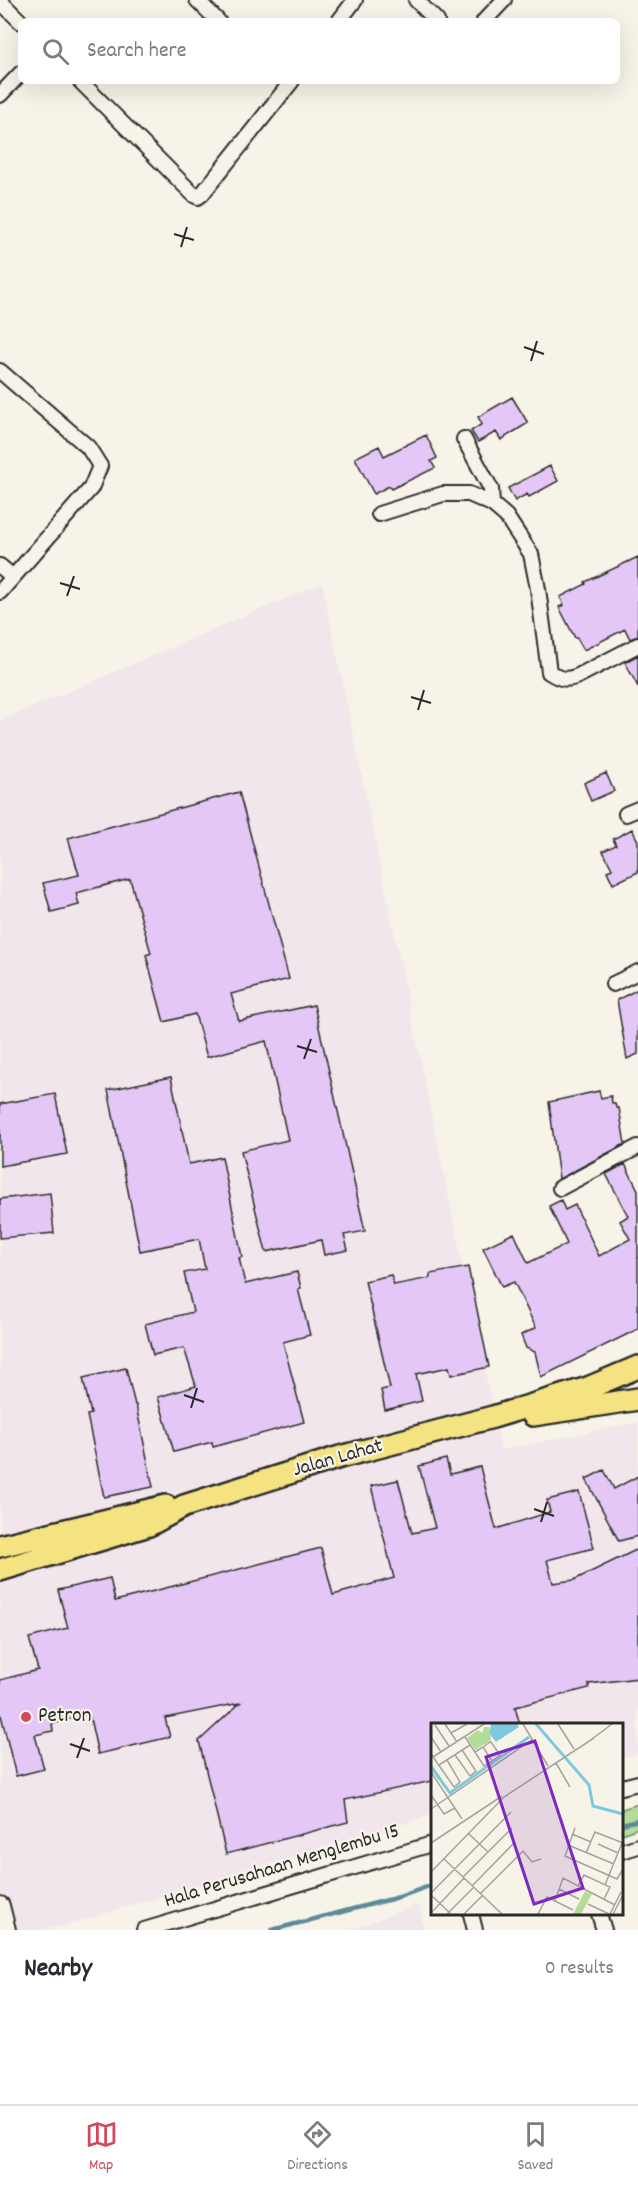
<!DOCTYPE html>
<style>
:root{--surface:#fff;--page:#f7f7f7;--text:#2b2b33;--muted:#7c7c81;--line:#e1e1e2;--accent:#d1495b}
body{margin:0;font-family:Dekko,sans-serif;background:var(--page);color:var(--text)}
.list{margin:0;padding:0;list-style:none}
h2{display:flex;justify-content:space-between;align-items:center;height:78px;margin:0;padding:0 24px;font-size:26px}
h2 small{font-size:20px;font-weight:400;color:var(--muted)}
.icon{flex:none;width:33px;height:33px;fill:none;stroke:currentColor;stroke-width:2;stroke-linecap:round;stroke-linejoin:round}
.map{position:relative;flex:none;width:638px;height:1930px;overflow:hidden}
.search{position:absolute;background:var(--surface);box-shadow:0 6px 24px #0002;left:18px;right:18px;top:18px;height:66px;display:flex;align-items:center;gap:15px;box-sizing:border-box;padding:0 21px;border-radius:9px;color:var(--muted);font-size:22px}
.sheet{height:174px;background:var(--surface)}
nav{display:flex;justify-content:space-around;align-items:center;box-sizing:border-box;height:84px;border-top:2px solid var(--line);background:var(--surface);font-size:16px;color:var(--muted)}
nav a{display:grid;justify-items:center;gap:3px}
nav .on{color:var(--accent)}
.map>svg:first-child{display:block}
.built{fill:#f1e6ec}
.green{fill:#b3dc99;stroke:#6f8462;stroke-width:1.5}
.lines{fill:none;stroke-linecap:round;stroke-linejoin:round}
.stream{stroke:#5d8a98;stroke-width:4.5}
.building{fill:#e4c7f6;stroke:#2b2b2b;stroke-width:1.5}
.street-casing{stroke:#2b2b2b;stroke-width:18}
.secondary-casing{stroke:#2b2b2b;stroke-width:22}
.primary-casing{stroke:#2b2b2b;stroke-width:26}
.street{stroke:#f7f3e8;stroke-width:14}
.secondary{stroke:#f7f3e8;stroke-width:18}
.primary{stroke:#f5e382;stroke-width:21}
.ticks{fill:none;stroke:#2b2b2b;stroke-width:2}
.poi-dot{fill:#d1495b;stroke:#f7f3e8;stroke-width:2}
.labels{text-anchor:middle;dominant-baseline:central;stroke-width:4.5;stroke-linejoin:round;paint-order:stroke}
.street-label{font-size:21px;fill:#2b2b2b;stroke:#f7f3e8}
.poi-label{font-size:21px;fill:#2b2b2b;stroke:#f7f3e8;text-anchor:start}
.inset-river{fill:none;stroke:#7fc9e0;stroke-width:3}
.inset-road{fill:none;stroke:#a5a39c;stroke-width:1.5}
.view{fill:#7b2cbf;fill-opacity:0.15;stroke:#7b2cbf;stroke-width:3}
.inset-edge{fill:none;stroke:#2b2b2b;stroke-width:3}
</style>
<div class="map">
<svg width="638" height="1930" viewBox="0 0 638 1930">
<rect width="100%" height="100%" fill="#f7f3e8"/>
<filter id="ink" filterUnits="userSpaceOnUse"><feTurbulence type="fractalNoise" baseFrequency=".0167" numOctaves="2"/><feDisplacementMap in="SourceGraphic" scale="12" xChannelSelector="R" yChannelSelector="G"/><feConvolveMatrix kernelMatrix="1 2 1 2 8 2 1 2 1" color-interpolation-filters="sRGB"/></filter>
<g filter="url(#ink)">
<path class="built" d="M322 583 501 1450 638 1422V1753L622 1758V1724H432V1815L70 1924 42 1930H0V721Z
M419 1905 424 1930H349L409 1908Z"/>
<path class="green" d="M638 1804V1828L622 1834V1809Z"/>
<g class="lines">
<path class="stream" d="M622 1824 638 1820
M272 1930 399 1897 432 1885"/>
</g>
<path class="building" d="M512 397 528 423 501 440 496 432 478 442 471 431 482 424 478 417Z
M426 435 437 458 431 461 435 468 391 489 389 486 374 494 355 458 379 446 384 456Z
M550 466 558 481 529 497 527 494 515 501 508 488Z
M638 557V636L630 639 625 629 584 650 577 638H575L559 607 564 605 560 597 586 584 585 582Z
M638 655V687L625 662Z
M606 773 614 791 591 801 584 783Z
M239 792 289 979 231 994 239 1021 314 1005 365 1231 344 1235 348 1250 324 1255 321 1240 266 1252 241 1151 288 1140 266 1041 207 1057 195 1014 164 1022 146 955 151 953 130 879 76 893 79 905 51 912 43 883 79 875 68 838Z
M632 829 638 841V872L613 884 607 871 612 869 603 851 616 845 613 839Z
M638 989V1054L627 1059 617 1000Z
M171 1077 189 1164 222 1157 242 1257 239 1258 245 1284 297 1272 301 1288 298 1289 310 1335 283 1342 304 1422 213 1447 212 1442 174 1452 158 1397 196 1386 184 1348 153 1355 145 1324 193 1312 184 1273 205 1269 199 1239 140 1251 108 1090Z
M599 1091 601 1098 611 1096 612 1103H615L616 1108H619L625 1144 559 1179 549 1102Z
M55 1094 67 1154 0 1166V1104Z
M625 1164 638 1190V1329L541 1377 535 1352 526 1348 521 1335 536 1328 514 1282 502 1287 483 1248 514 1233 528 1263 567 1244 549 1206 561 1200 565 1210 575 1205 599 1256 630 1239 620 1221 628 1216 606 1174Z
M50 1193 54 1233 0 1238V1199Z
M468 1267 489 1367 451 1375 449 1367 416 1374 422 1401 385 1410 381 1390 390 1388 365 1281 391 1275 394 1285 430 1278V1274Z
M126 1368 135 1405H136L153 1487 104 1497 87 1415 91 1414 83 1378Z
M446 1459 450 1474 480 1467 496 1529 550 1512 547 1500 579 1492 594 1548 547 1560 553 1583 574 1580 638 1549V1678L589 1684V1688L515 1707 520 1725H432V1781L345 1800 348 1822 226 1854 199 1741 240 1703 165 1718 170 1737 98 1754 89 1714 52 1724 53 1731 35 1735 44 1769 16 1776 0 1711V1680L38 1670 29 1638 68 1628 58 1590 110 1578 115 1601 321 1548 333 1595 394 1578 371 1486 398 1480 412 1533 435 1528 419 1466Z
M604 1470 614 1489 638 1476V1536L619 1541 586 1479Z"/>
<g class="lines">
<g class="street-casing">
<path id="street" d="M197 0 218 21
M416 0 437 21
M0 1 21 22
M339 21 355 0
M484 21 504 0
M80 81 194 195 198 197 202 194 292 81
M0 95 21 73
M0 371 88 447 100 466 91 488 0 592
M464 439 491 489 492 504
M379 514 443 494H469L492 504 506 516 531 554 538 589 549 672C560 679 566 681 578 676L638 645
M0 566 13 577
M626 814 638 809
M613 984 638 972
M560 1188 638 1147
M622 1787 638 1783
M622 1851 638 1846
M471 1914 475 1930
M599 1914 604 1930
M144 1930 432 1844"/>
</g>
<g class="secondary-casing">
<path id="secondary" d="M0 1906 6 1930"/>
</g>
<g class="primary-casing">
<path id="primary" d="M533 1415 638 1399
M0 1546 166 1506
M0 1570 149 1525 184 1506 340 1457 493 1417 588 1388 638 1367"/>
</g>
<use href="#street" class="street"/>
<use href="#secondary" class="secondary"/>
<use href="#primary" class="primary"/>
</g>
</g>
<path class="ticks" d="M174 234 194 240M181 247 187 227M524 347 544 354M531 361 537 341M60 583 80 589M67 596 74 576M411 697 431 703M418 710 424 690M297 1046 317 1052M304 1059 311 1039M184 1395 204 1402M191 1408 197 1388M534 1509 554 1516M541 1522 547 1502M70 1744 90 1751M77 1758 84 1738"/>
<circle class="poi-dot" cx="26" cy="1717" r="6"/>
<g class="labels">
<g class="street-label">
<text transform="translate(338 1459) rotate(-16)">Jalan Lahat</text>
<text transform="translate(282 1867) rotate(-17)">Hala Perusahaan Menglembu 15</text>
</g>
<g class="poi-label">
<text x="38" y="1717">Petron</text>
</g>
</g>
<g transform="translate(431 1723)">
<rect width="192" height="192" fill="#f7f3e8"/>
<path d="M53 4H58L60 17 44 27 36 15 47 7 51 10ZM71 32 19 72 0 45V40L19 68ZM154 168 161 171 150 191H142Z" fill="#b3dc99"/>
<path d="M60 1H86L88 4 65 19 58 10Z" fill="#7fc9e0"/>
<path class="inset-river" d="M105 1 158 62 162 83 192 91M0 44 19 70 98 14"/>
<path class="inset-road" d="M14 1 26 19M92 1 117 43M127 1 143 26M4 2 18 23M20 10 36 1M0 14 10 29M34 14 53 43 61 38M161 16 181 1M44 29 52 24 59 19H60L69 32 61 38 52 24M0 31 23 64 29 59 16 37M24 32 39 53 45 48 31 27M2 34 53 1M125 40 139 64M8 42 39 22M0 49 31 96M0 72 13 91 24 85M0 86 102 16M144 105 134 133 186 156 192 146M37 110 57 129M141 111 160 119M0 120 71 73M167 121 187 130M137 122 183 141M155 130 164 109 192 120M13 136 71 191M0 149 73 74 163 15M32 154 81 105M174 162 191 120M41 163 84 119M147 163 153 152 179 164 173 176M128 166 148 176M0 170 80 89M49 171 92 128 101 139 110 136M0 172 20 191M124 178 132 155 184 182M157 181 178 191M0 190 33 155M16 191 42 165M33 191 51 173M107 191 116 174 142 187M179 191 190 169M182 191 192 172"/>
<path class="view" d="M104 18 152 165 103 181 55 34Z"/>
<rect width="192" height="192" class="inset-edge"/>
</g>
</svg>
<div class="search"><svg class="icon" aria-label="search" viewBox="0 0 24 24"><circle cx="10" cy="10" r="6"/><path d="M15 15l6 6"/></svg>Search here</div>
</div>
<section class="sheet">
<h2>Nearby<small>0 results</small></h2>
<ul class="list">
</ul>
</section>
<nav>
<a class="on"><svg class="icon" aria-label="map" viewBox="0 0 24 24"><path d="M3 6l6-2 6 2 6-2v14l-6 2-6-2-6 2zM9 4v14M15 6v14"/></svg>Map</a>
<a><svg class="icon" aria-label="directions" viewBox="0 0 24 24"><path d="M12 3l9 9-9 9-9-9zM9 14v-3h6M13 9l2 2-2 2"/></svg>Directions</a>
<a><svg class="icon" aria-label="saved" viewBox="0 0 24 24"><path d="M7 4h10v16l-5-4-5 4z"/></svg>Saved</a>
</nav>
